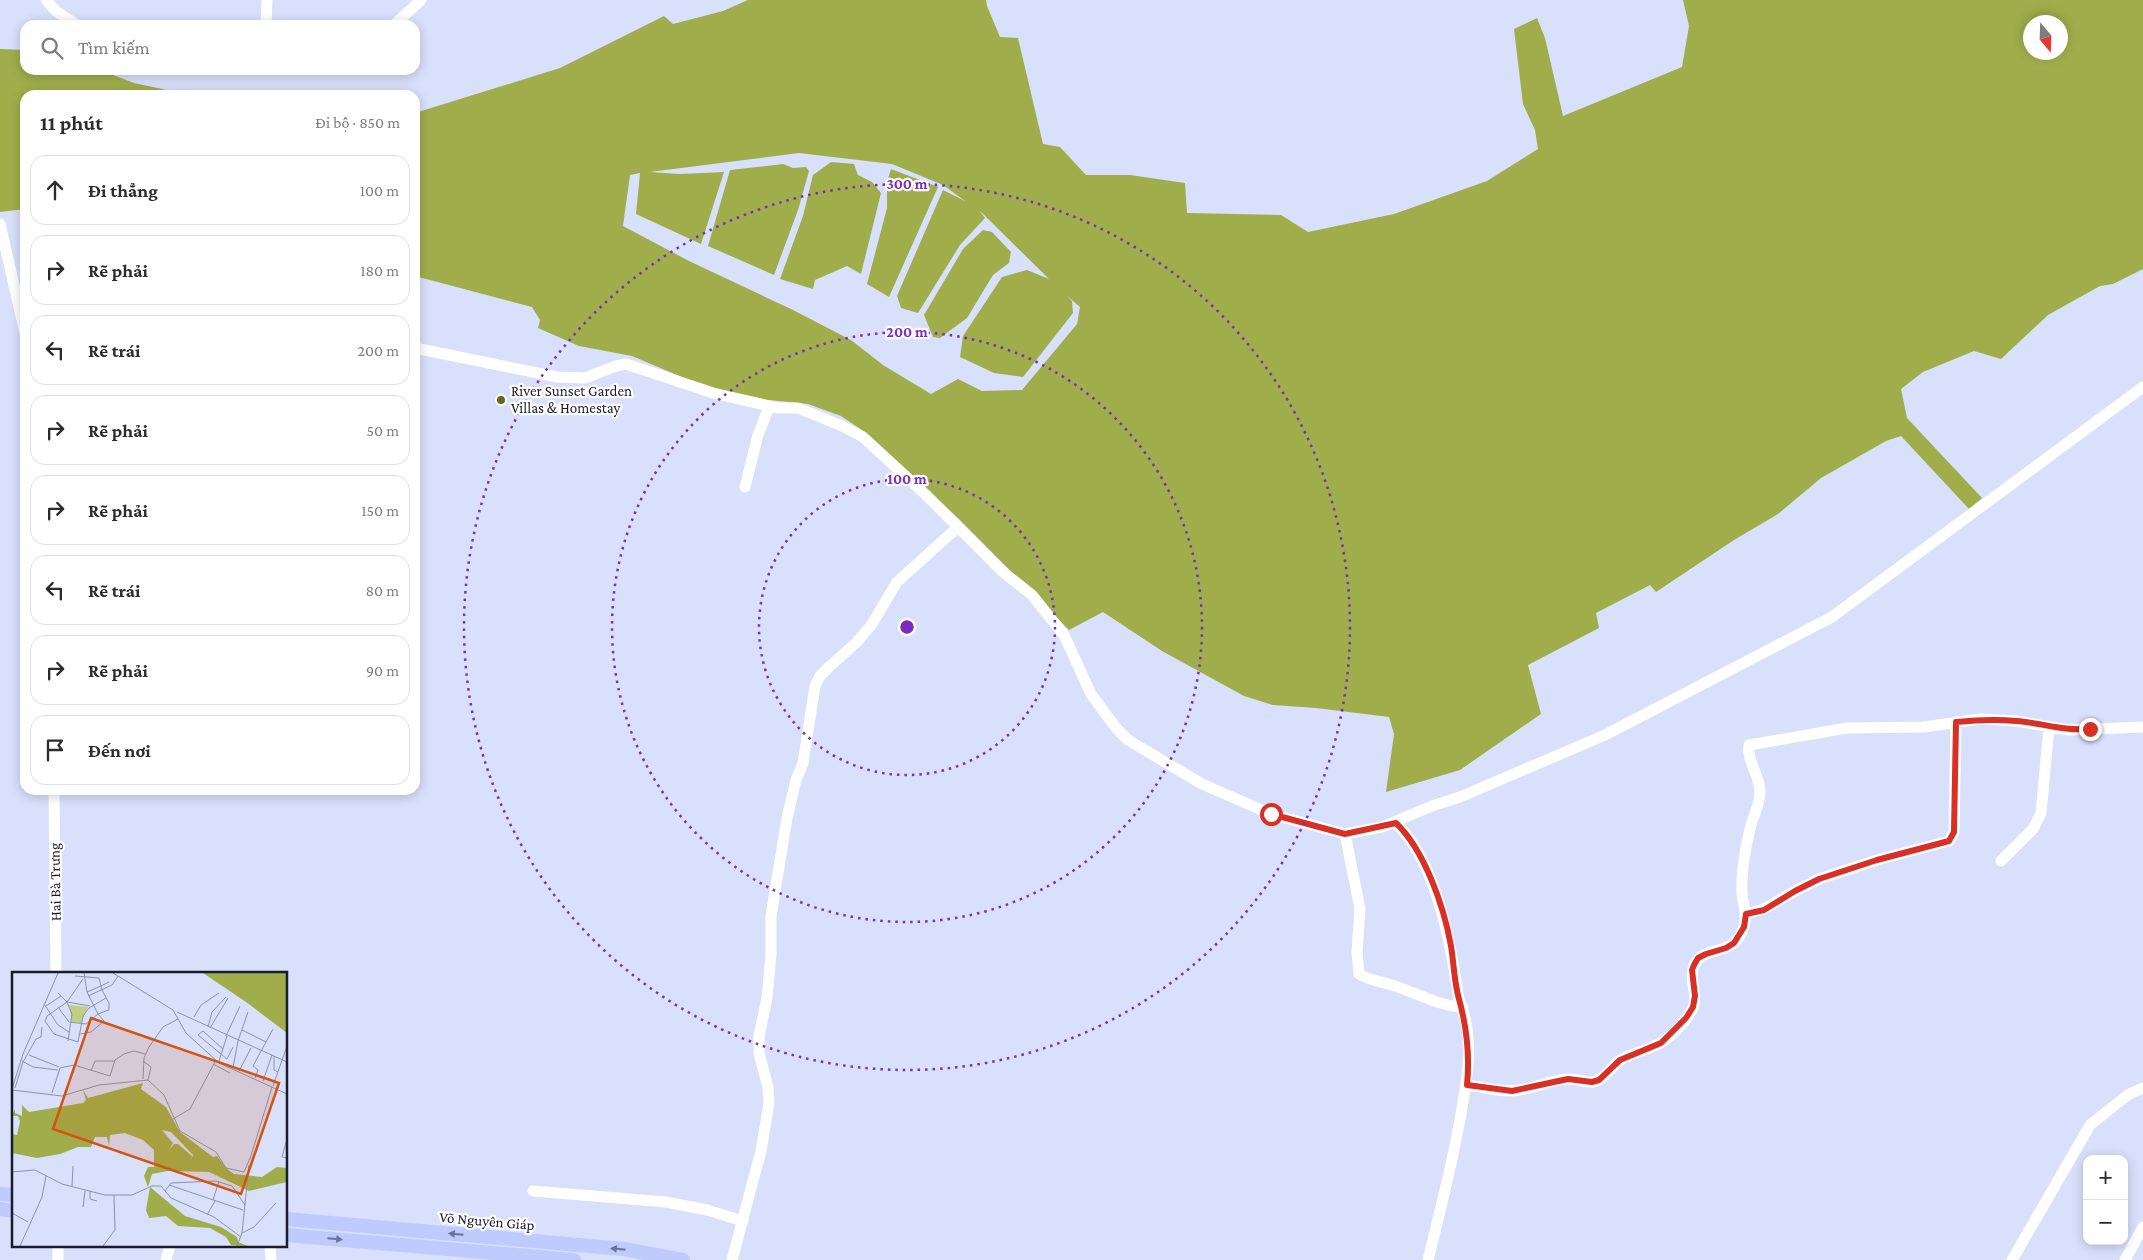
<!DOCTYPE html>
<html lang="vi">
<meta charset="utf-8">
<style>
:root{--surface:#fff;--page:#f7f7f7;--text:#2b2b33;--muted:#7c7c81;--line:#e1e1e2}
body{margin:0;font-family:"Crimson Pro",serif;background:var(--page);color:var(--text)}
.controls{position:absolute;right:15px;bottom:15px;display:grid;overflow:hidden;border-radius:10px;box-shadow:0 2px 12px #0003}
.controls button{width:45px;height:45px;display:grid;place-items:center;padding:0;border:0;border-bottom:1px solid var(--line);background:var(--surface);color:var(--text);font:25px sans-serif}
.compass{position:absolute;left:2023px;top:15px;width:45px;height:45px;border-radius:50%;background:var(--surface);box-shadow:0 2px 12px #0003;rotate:161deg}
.stop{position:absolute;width:15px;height:15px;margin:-11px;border:4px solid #d93025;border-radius:50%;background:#fff}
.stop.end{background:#d93025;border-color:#fff;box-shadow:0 1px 5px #0008}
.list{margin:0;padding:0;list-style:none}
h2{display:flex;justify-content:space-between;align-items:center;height:65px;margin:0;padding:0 20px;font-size:21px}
h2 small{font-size:16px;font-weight:400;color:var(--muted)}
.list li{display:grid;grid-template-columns:32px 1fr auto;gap:15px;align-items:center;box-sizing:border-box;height:70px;margin:0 10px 10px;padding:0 10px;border:1px solid var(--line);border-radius:15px}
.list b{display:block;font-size:19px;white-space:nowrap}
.list em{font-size:16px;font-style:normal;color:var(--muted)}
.icon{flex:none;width:28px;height:28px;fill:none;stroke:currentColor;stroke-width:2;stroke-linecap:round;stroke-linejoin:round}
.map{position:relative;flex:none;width:2143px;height:1260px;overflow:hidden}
.search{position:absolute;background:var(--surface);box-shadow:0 2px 12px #0003;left:20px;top:20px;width:400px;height:55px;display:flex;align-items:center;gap:12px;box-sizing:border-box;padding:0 18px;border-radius:15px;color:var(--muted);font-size:19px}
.panel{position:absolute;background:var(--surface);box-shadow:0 2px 12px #0003;left:20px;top:90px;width:400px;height:705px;border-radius:15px}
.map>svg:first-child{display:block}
.water{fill:#9fae4b;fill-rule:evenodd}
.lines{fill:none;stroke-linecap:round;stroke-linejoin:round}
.minor{stroke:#fff;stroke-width:11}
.major{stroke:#bfcaff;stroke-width:14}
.oneway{fill:#6c7494}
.route{stroke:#d93025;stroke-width:6}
.ring{fill:none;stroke:#7b2cbf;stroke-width:2.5;stroke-dasharray:2.5 5}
.poi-dot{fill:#5f6b12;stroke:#fff;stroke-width:2}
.labels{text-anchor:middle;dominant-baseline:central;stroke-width:4.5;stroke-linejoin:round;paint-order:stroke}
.poi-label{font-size:15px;fill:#1a1d29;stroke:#fff;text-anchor:start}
.street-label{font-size:15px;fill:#1a1d29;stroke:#fff}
.inset-road{fill:none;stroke:#8c92a7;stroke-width:1}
.view{fill:#d3530f;fill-opacity:0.15;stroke:#d3530f;stroke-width:2.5}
.inset-edge{fill:none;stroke:#1a1d29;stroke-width:2.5}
.centre{fill:#7b2cbf;stroke:#fff;stroke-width:2.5}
.ring-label{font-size:15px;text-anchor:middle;font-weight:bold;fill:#7b2cbf;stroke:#fff;stroke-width:4.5;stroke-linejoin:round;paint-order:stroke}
</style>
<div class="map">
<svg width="2143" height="1260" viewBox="0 0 2143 1260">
<rect width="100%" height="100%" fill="#d8e0fb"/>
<path class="water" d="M748 0H986L987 6 1000 37 1018 38 1043 144 1060 147 1086 175H1130L1185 183 1187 213 1281 215 1308 232 1394 214 1487 181 1538 149 1535 130 1523 104 1514 29 1537 18 1545 38 1563 116 1682 67 1689 26 1683 0H2143V269L2113 284 2100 286 2048 315 2001 359 1974 351 1923 372 1901 389 1907 418 1982 498 1969 509 1901 436 1886 441 1821 478 1778 514 1734 540 1656 592 1650 585 1596 613 1599 628 1528 665 1541 714 1460 770 1386 792 1394 734 1389 717 1316 708 1273 705 1244 696 1162 651 1103 612 1069 630 958 518 865 432 841 416 808 404 740 397 689 380 632 356 579 346 538 328 540 320 532 307 415 276V113L560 68 664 16 673 24 723 11ZM2030 22H2060V52H2030ZM799 153 892 164 943 185 965 201 943 190 897 296 901 308 918 313 960 245 985 218 979 210 1049 279 1027 270 1002 277 963 336 960 357 994 373 1023 377 1073 313 1072 301 1066 295 1080 307 1077 324 1022 390 982 391 958 379 931 394 883 365 851 340 793 310 689 261 623 226 630 175 640 173 636 214 701 244 724 172 679 174 650 172Z
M0 49 25 50V70H100L134 83 190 95H25V209L0 212Z
M831 162 854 164 858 175 872 182 881 193 861 274 847 266 815 280 813 289 780 279 803 216 813 175Z
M783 164 793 168 806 167 809 171 798 210 774 275 708 246 730 170Z
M891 169 938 187 889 297 867 284 887 208V182Z
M983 230 992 232 1011 252 1009 263 993 275 967 318 940 338 933 337 924 315 963 249Z"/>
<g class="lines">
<path class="minor" d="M46 0 56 11 77 25
M266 25 267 0
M394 25 421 0
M0 224 25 333
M415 348 557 377 585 378 616 366 626 364 713 393 778 408H798L842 426 863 437 925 494 1003 572 1032 595 1064 635 1091 694 1116 728 1128 740 1202 784 1271 814 1345 834 1382 827 1432 806 1460 797 1605 735 1832 617 2143 387
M745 487 758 435 769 407
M54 790 56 974
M1396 823C1437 863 1451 945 1459 1000 1478 1041 1464 1097 1456 1140 1448 1180 1438 1220 1428 1260
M1345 834 1360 909 1357 952 1359 974C1368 980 1382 982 1392 985 1417 993 1437 1005 1463 1008
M2001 861 2033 829 2041 813 2049 727
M1746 914 1764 909 1795 891 1819 879 1877 860 1949 841 1954 832 1956 722
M1467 1085C1484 1087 1502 1093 1519 1090 1535 1088 1551 1080 1567 1079 1576 1078 1585 1083 1593 1082 1604 1080 1611 1067 1619 1061 1630 1053 1643 1052 1654 1046 1668 1041 1685 1023 1692 1010 1700 995 1686 976 1696 962 1708 944 1737 959 1745 922 1747 912 1742 902 1742 892 1741 871 1746 845 1751 825 1754 814 1760 804 1760 792 1760 776 1746 759 1749 745L1847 728 1924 727 1980 719 2016 721 2069 730 2143 727
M533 1191 666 1202 707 1210 743 1221
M270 1246 271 1260
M58 1260V1246
M166 1260 170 1246
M732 1260 761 1151 769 1103 768 1087 759 1053V1036L767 998 771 955V916L787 818 796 780 803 763 815 686 820 676 830 666 857 642 872 624 897 582 958 527
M2012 1260 2090 1125 2129 1094 2143 1088
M2125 1260 2143 1227"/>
<path class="major" d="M0 1194 14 1195
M0 1209 14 1211
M286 1219 624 1249 683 1260
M286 1235 574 1260"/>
</g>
<defs><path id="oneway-solid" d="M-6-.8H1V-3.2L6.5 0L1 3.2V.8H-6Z" transform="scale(1.25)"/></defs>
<g class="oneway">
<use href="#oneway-solid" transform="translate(456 1234) rotate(-175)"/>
<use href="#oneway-solid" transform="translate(335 1239) rotate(5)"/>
<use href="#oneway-solid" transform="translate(618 1249) rotate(-174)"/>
</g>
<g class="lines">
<path class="route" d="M1271 814 1345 834 1396 823C1425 851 1444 907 1451 946 1454 964 1454 982 1459 999 1467 1028 1470 1055 1467 1085L1512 1091 1568 1079 1592 1082 1599 1080 1620 1060 1661 1043 1686 1018 1693 1007 1695 996 1692 970 1694 965 1698 958 1706 954 1726 948 1734 943 1744 927 1746 914 1764 910 1795 891 1819 879 1877 860 1949 841 1954 832 1956 722C1976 720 1995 719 2016 721 2043 723 2061 731 2090 729"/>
</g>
<g class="ring">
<circle cx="907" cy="627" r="148"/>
<circle cx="907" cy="627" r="295"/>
<circle cx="907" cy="627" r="443"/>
</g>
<circle class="poi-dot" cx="501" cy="400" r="5"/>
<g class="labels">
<g class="poi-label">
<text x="511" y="391">River Sunset Garden<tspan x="511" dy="17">Villas &amp; Homestay</tspan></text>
</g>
<g class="street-label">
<text transform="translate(55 882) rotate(-91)">Hai Bà Trưng</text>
<text transform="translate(487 1221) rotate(5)">Võ Nguyên Giáp</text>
</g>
</g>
<g transform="translate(12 972)">
<rect width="275" height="275" fill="#d8e0fb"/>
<path d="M57 33 76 35 69 51 60 50Z" fill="#c1cf83"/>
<path d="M191 1H275V61L234 30ZM131 111 129 117 154 135 168 160 201 185 205 184 215 197 222 202 250 205 265 195 275 196V210L237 219 197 200 156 199 140 202 136 215 132 204 136 195H142V178L131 168 113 161 98 163 97 174 95 165H83L79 175H66L48 182 25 186 0 181V162L5 163 8 149 6 144H0L3 137V141L10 144V133L17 140 71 131 74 128 71 118 76 126ZM150 158 159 160 181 183 179 188 180 184 166 172H162L157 178 161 171ZM138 215 173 244 209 255 225 265 226 270 236 274 219 273 214 265 198 256 166 254 154 244 137 246 134 238Z" fill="#9fae4b" fill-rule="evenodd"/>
<path class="inset-road" d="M72 1 75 20M101 1 161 38 174 61 207 91 275 122M63 4 87 6 90 18 97 31V38L86 42 75 20 89 14 97 10M71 7 55 30 35 44 33 49 42 62 66 70 71 44 77 36 94 26M46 21 55 30 60 42 56 69M76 24 100 13 106 4M55 30 78 34M32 32 46 53 57 60M34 34 49 24M46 35 57 50 74 52 86 42 92 49 79 60 68 62M165 40 275 90M182 45 189 33 207 21M196 55 200 40 214 25M198 56 216 26M230 58 254 70M214 64 228 34M211 77 191 59 186 63 215 87 221 75M17 83 47 95M262 84V98L266 100M10 89 21 95 46 98M131 89 139 95 136 108M207 89 215 64M201 92 218 101M221 96 226 69 236 40M79 99 83 89H103M227 99 239 76M243 106 246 98 241 94 261 57M131 107 132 86 137 75 151 55 166 47M251 109 260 83M261 114 275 74M3 116 11 90 24 67 29 65 30 55M0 117 11 82 46 1M0 118 50 124 87 113 136 108 152 123 168 159 204 180 214 196 232 200 238 186M40 121 48 96 62 93 98 104 103 88 112 82 122 79 133 82M161 147 178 137 204 88M275 167 270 185 275 186M238 187 260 115M0 200 23 198 50 212 93 223H120L140 214H149L159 226 202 245 229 265M157 213 231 238M60 214 61 194M78 219V227L85 229M153 219 159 211 204 209 220 214 233 233M201 228 207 209M71 235 73 219M0 241 16 250M195 243 203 229M230 261 242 255 264 231M8 274 30 225 34 204M91 274 103 258 102 223M225 274 230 261 237 193"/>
<path class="view" d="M79 46 267 111 229 222 41 157Z"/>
<rect width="275" height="275" class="inset-edge"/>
</g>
<circle cx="907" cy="627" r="8" class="centre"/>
<g class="ring-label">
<text x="907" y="189">300 m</text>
<text x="907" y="337">200 m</text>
<text x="907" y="484">100 m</text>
</g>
</svg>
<div class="controls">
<button>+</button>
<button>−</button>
</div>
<svg class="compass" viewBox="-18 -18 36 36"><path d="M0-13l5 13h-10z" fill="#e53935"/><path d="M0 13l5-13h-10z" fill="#7c7c81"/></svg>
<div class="stop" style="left:1271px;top:814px"></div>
<div class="stop end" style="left:2090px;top:729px"></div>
<div class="search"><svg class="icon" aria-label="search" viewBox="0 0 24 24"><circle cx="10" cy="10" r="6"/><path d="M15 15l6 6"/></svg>Tìm kiếm</div>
<section class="panel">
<h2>11 phút<small>Đi bộ · 850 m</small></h2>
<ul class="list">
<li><svg class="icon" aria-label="ahead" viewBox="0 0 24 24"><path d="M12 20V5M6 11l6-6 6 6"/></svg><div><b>Đi thẳng</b></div><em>100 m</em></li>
<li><svg class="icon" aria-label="right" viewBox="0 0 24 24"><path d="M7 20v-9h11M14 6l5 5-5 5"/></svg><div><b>Rẽ phải</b></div><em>180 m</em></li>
<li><svg class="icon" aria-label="left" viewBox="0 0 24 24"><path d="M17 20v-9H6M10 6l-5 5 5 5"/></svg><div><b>Rẽ trái</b></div><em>200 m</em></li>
<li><svg class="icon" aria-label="right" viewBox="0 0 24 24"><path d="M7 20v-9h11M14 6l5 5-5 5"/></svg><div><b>Rẽ phải</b></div><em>50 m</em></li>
<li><svg class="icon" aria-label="right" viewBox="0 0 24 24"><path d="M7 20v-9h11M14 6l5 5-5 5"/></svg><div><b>Rẽ phải</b></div><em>150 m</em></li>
<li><svg class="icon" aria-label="left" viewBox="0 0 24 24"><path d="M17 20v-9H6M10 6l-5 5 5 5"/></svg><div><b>Rẽ trái</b></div><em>80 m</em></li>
<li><svg class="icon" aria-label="right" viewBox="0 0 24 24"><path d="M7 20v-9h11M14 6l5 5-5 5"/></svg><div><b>Rẽ phải</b></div><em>90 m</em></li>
<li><svg class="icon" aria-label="arrive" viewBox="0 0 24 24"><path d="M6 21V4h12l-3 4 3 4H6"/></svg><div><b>Đến nơi</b></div></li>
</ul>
</section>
</div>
